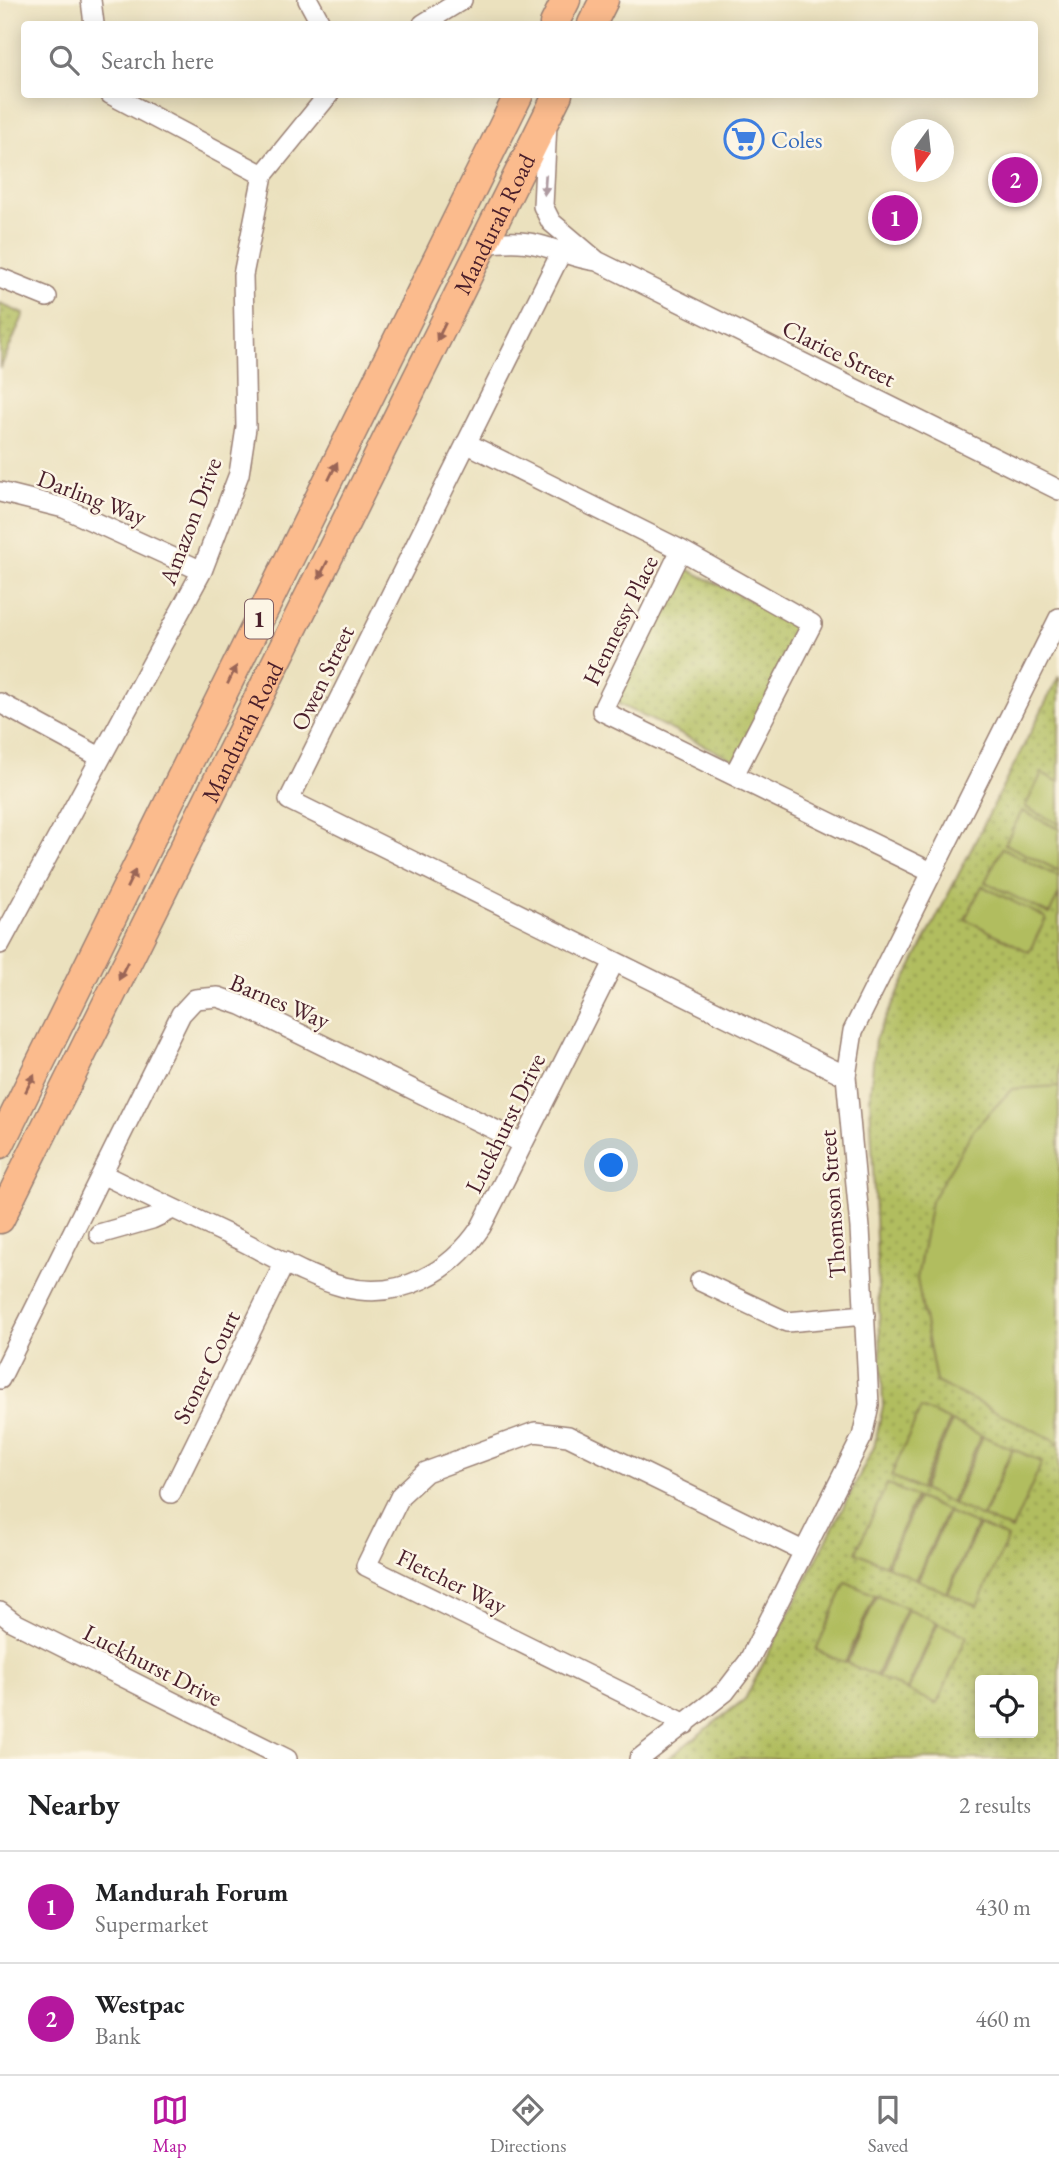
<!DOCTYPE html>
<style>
:root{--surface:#fff;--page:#f2f2f2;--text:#202124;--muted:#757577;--line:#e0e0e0;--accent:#b5179e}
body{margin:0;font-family:"EB Garamond",serif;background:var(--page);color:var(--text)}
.controls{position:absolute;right:21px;bottom:21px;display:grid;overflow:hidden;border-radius:7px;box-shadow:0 4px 18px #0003}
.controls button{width:63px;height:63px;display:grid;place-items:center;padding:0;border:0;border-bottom:2px solid var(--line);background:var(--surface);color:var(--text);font:35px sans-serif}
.compass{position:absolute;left:891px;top:119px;width:63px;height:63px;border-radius:50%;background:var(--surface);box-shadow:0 4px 18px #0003;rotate:195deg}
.you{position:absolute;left:612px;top:1166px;width:24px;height:24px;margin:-18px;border:5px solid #fff;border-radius:50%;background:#1a73e8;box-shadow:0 0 0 10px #1a73e833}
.badge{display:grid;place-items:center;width:46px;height:46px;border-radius:50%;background:var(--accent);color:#fff;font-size:23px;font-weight:700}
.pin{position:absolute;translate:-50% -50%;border:4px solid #fff;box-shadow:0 2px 7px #0006}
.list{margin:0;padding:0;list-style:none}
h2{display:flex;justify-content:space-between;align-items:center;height:91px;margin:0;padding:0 28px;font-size:30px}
h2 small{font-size:23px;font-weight:400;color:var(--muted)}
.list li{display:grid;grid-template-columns:46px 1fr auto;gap:21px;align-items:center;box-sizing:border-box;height:112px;padding:0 28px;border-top:2px solid var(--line)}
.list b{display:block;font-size:26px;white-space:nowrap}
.list p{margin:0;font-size:23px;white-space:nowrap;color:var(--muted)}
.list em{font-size:23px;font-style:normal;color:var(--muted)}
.icon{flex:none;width:38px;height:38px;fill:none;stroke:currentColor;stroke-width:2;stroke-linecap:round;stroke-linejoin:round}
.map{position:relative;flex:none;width:1059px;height:1759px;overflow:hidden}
.search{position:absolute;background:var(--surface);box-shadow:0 4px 18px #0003;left:21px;right:21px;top:21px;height:77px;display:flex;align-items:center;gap:18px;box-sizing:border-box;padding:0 24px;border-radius:7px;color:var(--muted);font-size:26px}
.sheet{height:315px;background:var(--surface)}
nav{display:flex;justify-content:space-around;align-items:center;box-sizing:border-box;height:98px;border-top:2px solid var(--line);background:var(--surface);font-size:19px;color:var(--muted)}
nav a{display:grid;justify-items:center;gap:4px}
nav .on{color:var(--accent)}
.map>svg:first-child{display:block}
.park{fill:url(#park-dots);stroke:#7e6e45;stroke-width:2;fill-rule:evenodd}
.pitch{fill:#b1bd5f;stroke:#7e6e45;stroke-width:2}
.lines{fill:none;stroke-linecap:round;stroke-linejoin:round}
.minor-casing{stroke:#9a8074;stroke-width:22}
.highway-casing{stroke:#9a8074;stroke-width:31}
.minor{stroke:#fff;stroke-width:19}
.highway{stroke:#fbbb8d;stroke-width:28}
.oneway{fill:#ae9aa0}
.oneway2{fill:#9a6557}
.labels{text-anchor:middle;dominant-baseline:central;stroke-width:5;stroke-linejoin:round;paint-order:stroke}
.shield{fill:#fcf5e5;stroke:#7f5f63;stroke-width:2}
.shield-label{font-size:23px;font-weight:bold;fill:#4a1f2b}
.shop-label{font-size:24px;fill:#366cbe;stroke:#fcf5e5;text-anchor:start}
.street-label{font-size:24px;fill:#4a1f2b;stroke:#fcf5e5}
</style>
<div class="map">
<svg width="1059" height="1759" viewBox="0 0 1059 1759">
<defs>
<pattern id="park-dots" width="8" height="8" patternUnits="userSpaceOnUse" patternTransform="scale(1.75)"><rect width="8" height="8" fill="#b1bd5f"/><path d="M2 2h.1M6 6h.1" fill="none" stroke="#92994f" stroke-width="1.8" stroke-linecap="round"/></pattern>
</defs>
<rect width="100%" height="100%" fill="#fcf5e5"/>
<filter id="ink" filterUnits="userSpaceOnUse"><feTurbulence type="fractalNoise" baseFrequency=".0143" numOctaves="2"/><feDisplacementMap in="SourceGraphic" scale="14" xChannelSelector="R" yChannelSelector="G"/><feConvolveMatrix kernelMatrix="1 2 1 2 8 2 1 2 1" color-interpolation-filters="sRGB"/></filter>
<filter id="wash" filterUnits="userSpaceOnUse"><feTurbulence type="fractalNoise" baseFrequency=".00686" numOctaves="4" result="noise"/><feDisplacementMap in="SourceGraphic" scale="28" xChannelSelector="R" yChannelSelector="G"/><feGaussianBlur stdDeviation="1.57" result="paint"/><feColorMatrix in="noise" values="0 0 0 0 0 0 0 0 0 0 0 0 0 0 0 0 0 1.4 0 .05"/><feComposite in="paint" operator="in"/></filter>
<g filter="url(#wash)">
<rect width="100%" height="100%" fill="#ebe1be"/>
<path class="park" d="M0 304 24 314 0 369Z
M683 567 802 626 736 761 616 703Z
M1059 676V1759H667L745 1699 874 1447 883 1406 870 1097 875 1039ZM980 1680H1033V1733H980Z"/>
<path class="pitch" d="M1042 773 1059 782V824L1025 807Z
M1022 811 1059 829V871L1005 844Z
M1002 848 1059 877V894L1049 914 985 882Z
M982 886 1046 918 1029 952 965 919Z
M1059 1086V1447L1054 1440 936 1382 917 1279 931 1201 974 1129 1012 1089Z
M921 1408 950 1421 920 1489 891 1476Z
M952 1422 981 1435 951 1503 922 1490Z
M983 1436 1012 1449 982 1517 953 1504Z
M1013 1449 1042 1462 1012 1530 983 1517Z
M887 1484 916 1497 885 1565 856 1552Z
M918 1498 947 1511 916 1579 887 1566Z
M948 1512 977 1525 947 1593 918 1580Z
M979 1525 1008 1538 977 1606 948 1593Z
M846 1582 875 1595 845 1663 816 1650Z
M877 1595 906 1608 876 1676 847 1663Z
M908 1609 937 1622 907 1690 878 1677Z
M938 1623 967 1636 937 1704 908 1691Z"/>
</g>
<g filter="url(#ink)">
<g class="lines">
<g class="minor-casing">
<path id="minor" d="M91 0 94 24
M308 0 321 24
M423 24 462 0
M110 94 263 175
M547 123 543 206 551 222 597 261 1059 490
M485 244C504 241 521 240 539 245 560 250 576 259 597 261
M561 253 289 800 846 1076
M0 278 47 297
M466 443 681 550 602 711 931 872
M0 492 64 508 202 571
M681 550 812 624 734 775
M0 703 100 757
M0 944 202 571 239 474 246 428 243 275 263 175 329 94
M102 1174C148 1197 195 1219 242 1241 274 1257 309 1278 344 1287 400 1301 451 1272 481 1227L614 962
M99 1234 152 1219 173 1209
M700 1281 787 1322 865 1315
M0 1379 181 1014 195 999 218 997 241 1005 522 1143
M171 1493 285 1262
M0 1612 13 1622 287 1759
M686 1724 366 1566 401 1495 426 1472 535 1432 568 1436 803 1551
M639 1759 725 1692 748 1662 862 1437 869 1405 860 1228 846 1076 853 1031 1059 618"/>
</g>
<g class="highway-casing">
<g id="highway">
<path d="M554 24 566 0"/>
<path d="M592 24 604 0"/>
<path d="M0 1144 519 94"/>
<path id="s1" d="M0 1219 558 94"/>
</g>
</g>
<use href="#minor" class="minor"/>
<use href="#highway" class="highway"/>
</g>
<defs><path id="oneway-solid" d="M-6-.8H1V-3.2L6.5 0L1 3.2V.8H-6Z" transform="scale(1.75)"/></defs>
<use class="oneway" href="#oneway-solid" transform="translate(545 185) rotate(94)"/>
<g class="oneway2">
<use href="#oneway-solid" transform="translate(441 332) rotate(116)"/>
<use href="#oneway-solid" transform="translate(333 471) rotate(-64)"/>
<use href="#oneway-solid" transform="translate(323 570) rotate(117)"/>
<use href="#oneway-solid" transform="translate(232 675) rotate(-64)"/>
<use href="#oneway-solid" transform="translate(131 879) rotate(-64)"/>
<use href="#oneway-solid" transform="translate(123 971) rotate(116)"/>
<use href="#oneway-solid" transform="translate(30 1083) rotate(-64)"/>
</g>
</g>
<defs>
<g id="supermarket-ring" transform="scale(2.0125)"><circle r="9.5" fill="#fcf5e5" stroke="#3f7fe0" stroke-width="1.5"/><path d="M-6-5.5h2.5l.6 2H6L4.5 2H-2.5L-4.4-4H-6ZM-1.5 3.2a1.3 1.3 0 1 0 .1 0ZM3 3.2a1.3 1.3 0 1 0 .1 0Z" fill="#3f7fe0"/></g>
</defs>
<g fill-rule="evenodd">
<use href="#supermarket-ring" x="744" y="139"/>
</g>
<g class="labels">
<rect class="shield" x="245" y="599.5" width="28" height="39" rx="5"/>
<g class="shield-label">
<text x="259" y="619">1</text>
</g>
<g class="shop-label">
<text x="771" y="139">Coles</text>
</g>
<g class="street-label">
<text stroke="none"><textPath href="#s1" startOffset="1111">Mandurah Road</textPath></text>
<text transform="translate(839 353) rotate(26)">Clarice Street</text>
<text transform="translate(92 497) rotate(21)">Darling Way</text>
<text transform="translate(190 521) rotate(-69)">Amazon Drive</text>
<text transform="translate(620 620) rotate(-64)">Hennessy Place</text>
<text transform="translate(322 678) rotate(-64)">Owen Street</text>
<text stroke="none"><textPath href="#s1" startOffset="544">Mandurah Road</textPath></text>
<text transform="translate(280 1001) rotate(23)">Barnes Way</text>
<text transform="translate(505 1123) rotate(-64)">Luckhurst Drive</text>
<text transform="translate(832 1204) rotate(-94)">Thomson Street</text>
<text transform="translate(206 1367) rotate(-64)">Stoner Court</text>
<text transform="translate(452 1581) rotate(26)">Fletcher Way</text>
<text transform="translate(153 1665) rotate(27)">Luckhurst Drive</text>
</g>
</g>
</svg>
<div class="controls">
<button><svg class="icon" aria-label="locate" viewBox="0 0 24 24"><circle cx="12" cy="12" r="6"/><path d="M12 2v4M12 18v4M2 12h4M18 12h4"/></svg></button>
</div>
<svg class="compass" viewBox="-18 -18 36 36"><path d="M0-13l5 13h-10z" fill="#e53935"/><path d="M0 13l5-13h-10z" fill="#757577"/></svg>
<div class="you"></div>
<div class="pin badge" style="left:895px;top:218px">1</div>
<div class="pin badge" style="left:1015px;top:180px">2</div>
<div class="search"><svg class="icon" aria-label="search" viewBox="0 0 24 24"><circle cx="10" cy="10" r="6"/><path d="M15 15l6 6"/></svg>Search here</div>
</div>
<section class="sheet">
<h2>Nearby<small>2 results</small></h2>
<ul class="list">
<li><span class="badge">1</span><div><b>Mandurah Forum</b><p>Supermarket</p></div><em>430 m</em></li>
<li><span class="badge">2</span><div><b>Westpac</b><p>Bank</p></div><em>460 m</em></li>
</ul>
</section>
<nav>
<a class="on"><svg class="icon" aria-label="map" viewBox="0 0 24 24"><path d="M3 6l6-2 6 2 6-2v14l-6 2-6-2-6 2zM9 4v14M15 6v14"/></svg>Map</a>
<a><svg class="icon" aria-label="directions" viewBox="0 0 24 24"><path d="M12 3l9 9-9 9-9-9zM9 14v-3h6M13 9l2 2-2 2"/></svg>Directions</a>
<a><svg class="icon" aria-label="saved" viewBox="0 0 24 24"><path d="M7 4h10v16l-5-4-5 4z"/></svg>Saved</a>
</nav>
